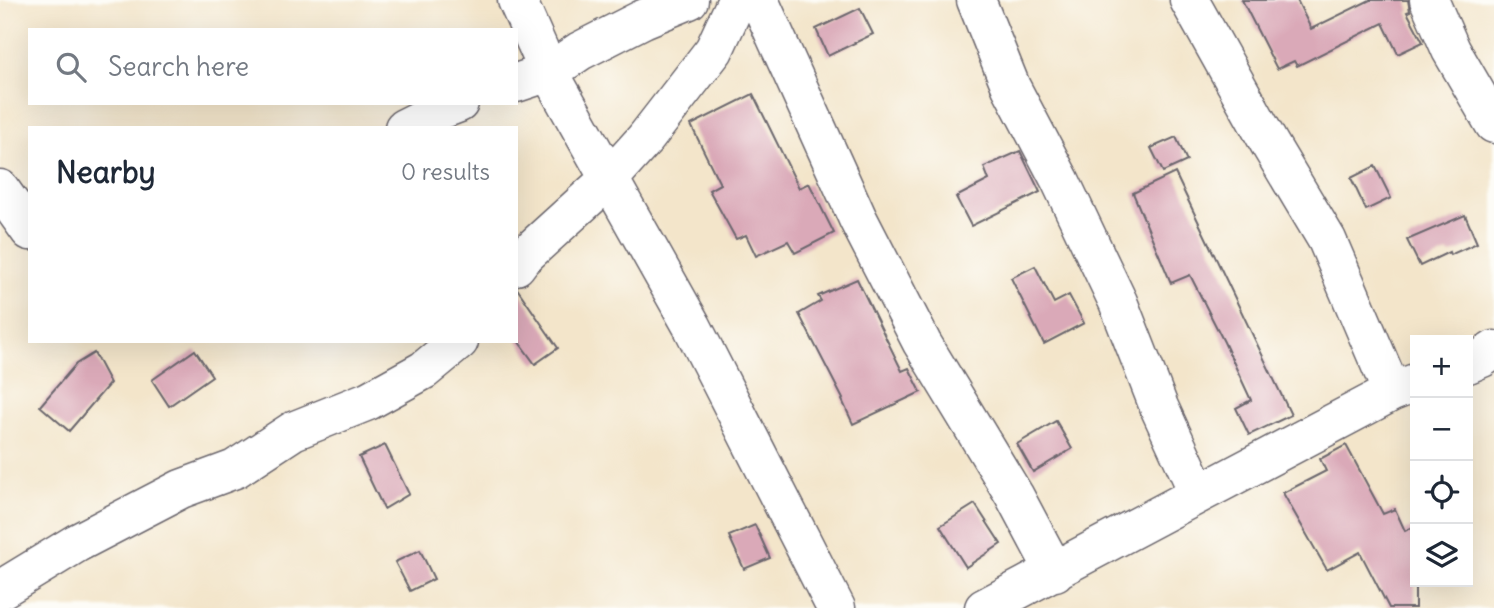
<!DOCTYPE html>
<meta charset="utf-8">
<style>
:root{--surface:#fff;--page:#f6f6f7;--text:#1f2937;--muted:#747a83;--line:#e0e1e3}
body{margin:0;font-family:Delius,sans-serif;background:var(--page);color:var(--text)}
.controls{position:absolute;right:21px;bottom:21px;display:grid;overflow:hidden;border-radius:0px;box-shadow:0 7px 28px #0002}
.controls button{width:63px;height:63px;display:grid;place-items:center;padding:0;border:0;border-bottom:2px solid var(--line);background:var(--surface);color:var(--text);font:35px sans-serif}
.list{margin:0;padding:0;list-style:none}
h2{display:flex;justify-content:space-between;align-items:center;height:91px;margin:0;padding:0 28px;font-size:30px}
h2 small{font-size:23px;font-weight:400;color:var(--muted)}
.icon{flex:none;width:38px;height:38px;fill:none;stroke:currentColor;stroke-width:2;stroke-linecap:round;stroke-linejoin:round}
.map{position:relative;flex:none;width:1494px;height:608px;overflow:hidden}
.search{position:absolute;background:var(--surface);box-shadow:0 7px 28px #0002;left:28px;top:28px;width:490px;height:77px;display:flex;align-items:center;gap:18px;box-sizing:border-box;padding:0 24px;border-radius:0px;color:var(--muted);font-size:26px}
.panel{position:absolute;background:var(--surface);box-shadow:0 7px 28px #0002;left:28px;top:126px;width:490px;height:217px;border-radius:0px}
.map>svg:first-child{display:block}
.building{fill:#daa9b8}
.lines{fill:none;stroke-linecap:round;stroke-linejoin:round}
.street-casing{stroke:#6b666d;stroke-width:41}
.street{stroke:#fff;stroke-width:38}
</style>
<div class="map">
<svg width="1494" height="608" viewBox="0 0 1494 608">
<rect width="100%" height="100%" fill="#fdfcf7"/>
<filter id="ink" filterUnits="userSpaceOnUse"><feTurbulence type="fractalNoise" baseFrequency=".0143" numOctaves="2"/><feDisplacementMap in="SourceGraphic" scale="14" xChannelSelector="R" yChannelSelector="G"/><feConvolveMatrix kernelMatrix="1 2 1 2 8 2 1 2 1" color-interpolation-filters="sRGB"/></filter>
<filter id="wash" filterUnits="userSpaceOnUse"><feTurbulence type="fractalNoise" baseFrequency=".00686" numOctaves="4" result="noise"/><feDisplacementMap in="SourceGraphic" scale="28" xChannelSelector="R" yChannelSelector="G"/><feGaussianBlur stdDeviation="1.57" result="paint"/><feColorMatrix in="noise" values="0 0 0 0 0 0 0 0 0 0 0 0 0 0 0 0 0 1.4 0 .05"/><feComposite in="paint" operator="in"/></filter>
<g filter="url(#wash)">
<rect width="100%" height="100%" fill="#f3e5ca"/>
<g id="blocks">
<path class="building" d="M1242 0H1297L1311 29 1370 0H1408L1410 11 1407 12 1423 42 1398 54 1383 23 1297 66 1294 61 1277 69Z
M860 8 873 34 828 56 816 29Z
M753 94 799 188 809 183 834 233 795 253 788 241 756 256 746 235 736 239 709 190 720 184 691 125Z
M1176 137 1187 161 1163 172 1151 148Z
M1020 151 1040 192 971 226 956 197 989 180 984 167Z
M1375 166 1391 198 1366 210 1351 178Z
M1175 173 1291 415 1249 435 1236 408 1251 400 1224 342 1190 275 1171 283 1133 193Z
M1465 215 1477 243 1450 255 1449 252 1420 266 1407 240Z
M1035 266 1054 303 1069 295 1084 323 1044 344 1011 278Z
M857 279 902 371 909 368 921 392 853 424 842 400 843 399 799 314 821 301 818 296Z
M516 287 558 348 535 364 516 338Z
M195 350 212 376 169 406 152 380Z
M94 353 110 383 69 431 40 406 76 364Z
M1056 421 1072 449 1033 472 1017 444Z
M385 445 409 494 384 509 359 457Z
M1346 445 1383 514 1395 509 1405 531 1415 526V608H1389L1360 552 1327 570 1283 493 1326 471 1320 459Z
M975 504 1001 544 966 567 940 526Z
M755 525 770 558 744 569 729 536Z
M420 550 434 579 410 591 395 562Z"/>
</g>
</g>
<g filter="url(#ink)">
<use href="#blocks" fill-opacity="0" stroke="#6b666d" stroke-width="2"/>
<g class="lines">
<g class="street-casing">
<path id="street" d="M517 0 549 72 692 326 836 608
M759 0 858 219 922 343 1014 495 1055 572
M976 0 1011 87 1060 180 1118 302 1159 407 1199 494 1392 392 1415 383
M1189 0 1269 143 1327 240 1392 392
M1429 0 1451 50 1494 124
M516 83 549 72 580 51 643 19 689 0
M404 128 438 111 459 103
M0 189 30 231
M516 266 522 258 609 179 645 139 714 50 737 0
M1468 364 1482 358 1494 350
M0 590 77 543 181 489 235 469 293 431 368 401 424 370 459 341
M984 608 1199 494"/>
</g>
<use href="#street" class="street"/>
</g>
</g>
</svg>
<div class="controls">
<button>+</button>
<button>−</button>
<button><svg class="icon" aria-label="locate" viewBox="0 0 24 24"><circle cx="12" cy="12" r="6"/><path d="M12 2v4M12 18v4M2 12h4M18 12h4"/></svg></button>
<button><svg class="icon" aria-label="layers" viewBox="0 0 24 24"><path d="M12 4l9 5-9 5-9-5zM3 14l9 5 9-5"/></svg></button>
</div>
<div class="search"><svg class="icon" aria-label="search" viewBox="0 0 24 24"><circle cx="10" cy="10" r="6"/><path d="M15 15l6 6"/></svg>Search here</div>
<section class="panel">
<h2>Nearby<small>0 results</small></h2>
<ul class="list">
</ul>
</section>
</div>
